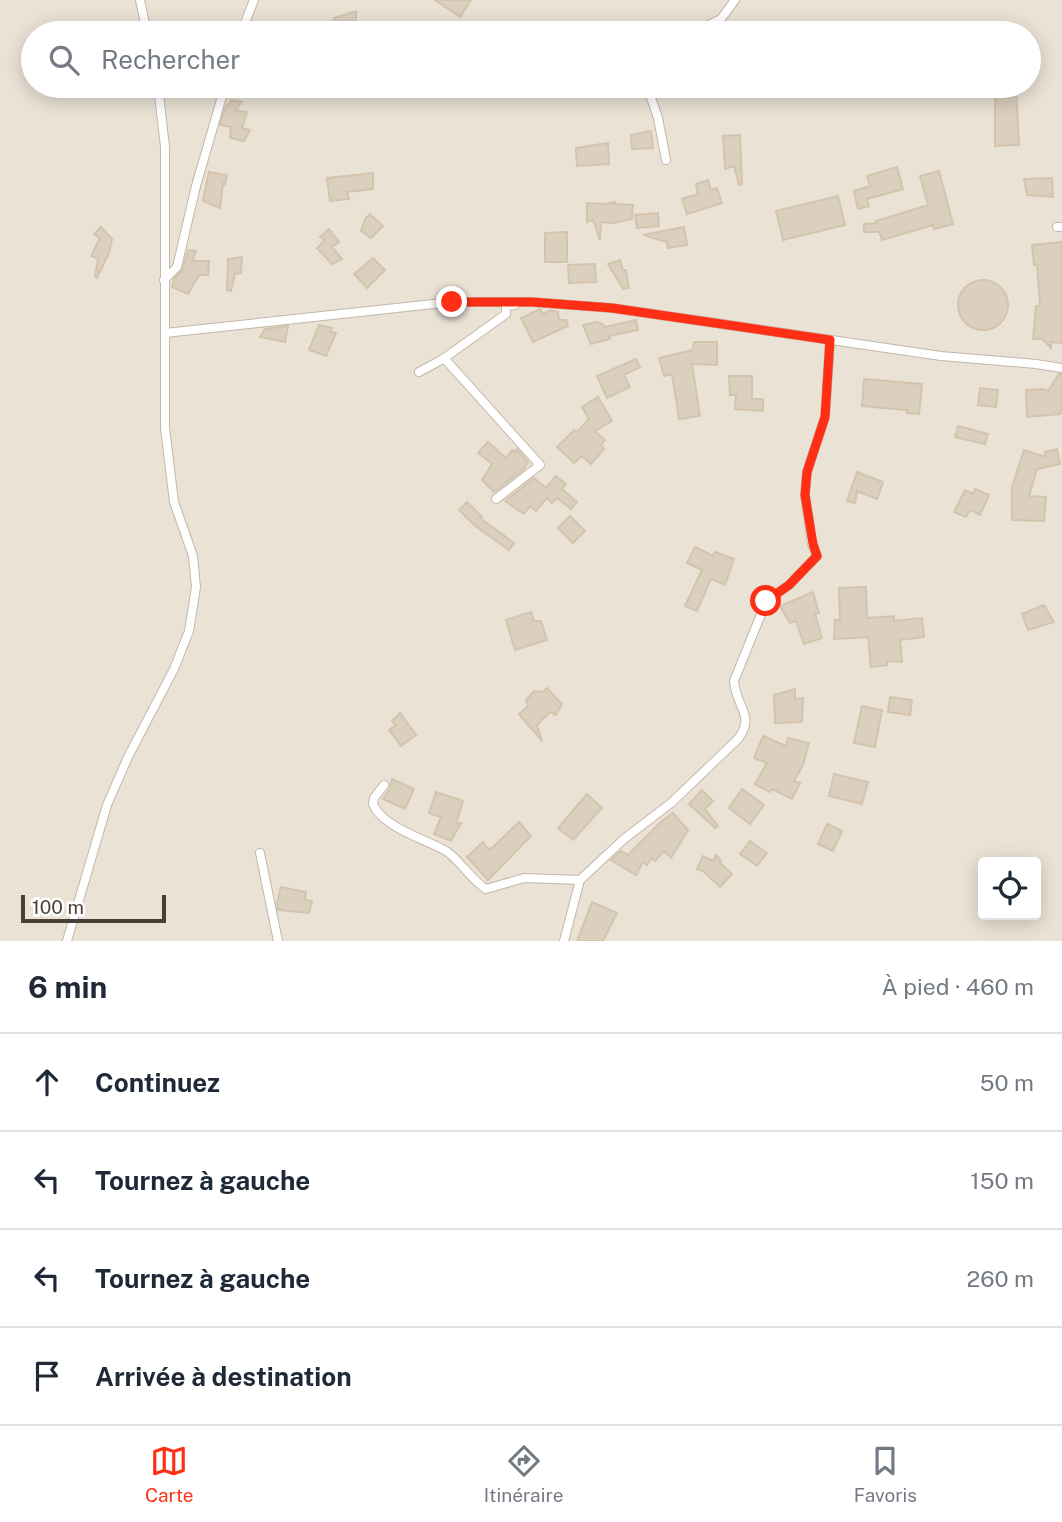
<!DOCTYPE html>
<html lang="fr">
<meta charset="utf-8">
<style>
:root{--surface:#fff;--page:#f2f2f3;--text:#1f2937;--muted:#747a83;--line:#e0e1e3;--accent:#ff2f15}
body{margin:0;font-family:"Public Sans",sans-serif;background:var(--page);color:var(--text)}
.controls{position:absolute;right:21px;bottom:21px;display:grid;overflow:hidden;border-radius:7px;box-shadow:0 4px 18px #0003}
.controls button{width:63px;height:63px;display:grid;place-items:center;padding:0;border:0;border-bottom:2px solid var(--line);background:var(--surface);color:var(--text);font:35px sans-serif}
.scale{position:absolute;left:21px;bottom:18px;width:145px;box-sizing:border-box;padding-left:7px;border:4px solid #494135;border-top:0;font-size:19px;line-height:24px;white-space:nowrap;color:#494135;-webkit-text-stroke:5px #fff;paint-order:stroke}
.stop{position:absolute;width:21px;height:21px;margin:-16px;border:5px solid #ff2f15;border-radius:50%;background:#fff}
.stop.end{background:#ff2f15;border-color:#fff;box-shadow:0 2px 7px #0008}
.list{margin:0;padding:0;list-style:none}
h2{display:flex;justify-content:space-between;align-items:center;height:91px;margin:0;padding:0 28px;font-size:30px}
h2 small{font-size:23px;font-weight:400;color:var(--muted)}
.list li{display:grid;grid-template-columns:46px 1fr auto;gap:21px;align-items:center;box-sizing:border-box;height:98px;padding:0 28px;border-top:2px solid var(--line)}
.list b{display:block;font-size:26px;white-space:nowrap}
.list em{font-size:23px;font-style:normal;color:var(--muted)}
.icon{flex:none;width:38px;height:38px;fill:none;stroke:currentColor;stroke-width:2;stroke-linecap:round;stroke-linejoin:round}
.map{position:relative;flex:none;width:1062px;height:941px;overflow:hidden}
.search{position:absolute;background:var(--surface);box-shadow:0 4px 18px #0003;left:21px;right:21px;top:21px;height:77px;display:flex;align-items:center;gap:18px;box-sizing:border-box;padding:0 24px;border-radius:38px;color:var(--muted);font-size:26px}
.sheet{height:483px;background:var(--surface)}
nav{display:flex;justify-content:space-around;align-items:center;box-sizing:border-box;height:98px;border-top:2px solid var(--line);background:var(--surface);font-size:19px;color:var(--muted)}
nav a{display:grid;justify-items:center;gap:4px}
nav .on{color:var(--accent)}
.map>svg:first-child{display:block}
.residential{fill:#eae2d5;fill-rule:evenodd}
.building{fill:#dbcfbe;stroke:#d4c4ae;stroke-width:2}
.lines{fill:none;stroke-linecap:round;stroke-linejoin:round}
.minor-casing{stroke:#c2b8a9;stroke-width:10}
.minor{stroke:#fff;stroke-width:8}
.route{stroke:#ff2f15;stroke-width:9}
</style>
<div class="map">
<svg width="1062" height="941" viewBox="0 0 1062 941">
<rect width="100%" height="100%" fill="#f5f1e7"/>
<path class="residential" d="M0 0H1062V941H0ZM33 33H1029V86H33ZM983 862H1036V915H983Z"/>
<path class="building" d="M435 0H471L460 17Z
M356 11V21L364 25 363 33H332L334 18Z
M995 86H1016L1019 145 995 146Z
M232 100 242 102 235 110 247 112 242 128 250 130 244 141 230 138 231 127 220 125 225 108Z
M651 131 653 148 632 149 631 135Z
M740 135 742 184 739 185 734 166 725 169 723 136Z
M608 143 609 164 577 166 576 148Z
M897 167 903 189 867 199 869 206 858 209 854 191 870 186 867 176Z
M939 171 953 224 934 229 933 225 882 240 879 232H864V224L877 223 876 221 928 205 920 176Z
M209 172 227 175 225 184 223 183 220 208 203 201Z
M373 173V189L347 192 349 199 330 201 327 178Z
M1052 178 1053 197 1027 195 1024 179Z
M708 180 711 190 717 188 722 203 687 214 682 199 698 194 696 184Z
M838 196 845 225 783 240 776 211Z
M615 202V204L633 205 632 219 614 223 601 222 600 240 593 220 587 222V203L605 204Z
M658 213 659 226 637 228 635 215Z
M370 214 383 226 371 238 361 231 365 219Z
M101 227 112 239 109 253 97 278 95 277 98 259 91 256 100 238 94 234Z
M684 227 687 245 668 248 667 242 643 235Z
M329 229 339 242 332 247 342 259 332 264 317 248 325 240 320 237Z
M567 232V262H545V233Z
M1062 242V343L1051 342V348L1042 339H1033L1036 306H1040L1037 265H1034L1032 245Z
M188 250 196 251 193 261H209L208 275H199L188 294 172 287 174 279 183 269Z
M242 257 241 273 235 274 231 291 227 290 228 259Z
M373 258 385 270 367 288 354 274Z
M620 260 623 270H626L629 288 623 289 608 264Z
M595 264 596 282 569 283 568 265Z
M958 305a25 25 0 1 1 50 0a25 25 0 1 1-50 0Z
M540 309 543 314 551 310 558 312 559 320H566L568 326 533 342 521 318Z
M636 320 638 330 609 336 610 339 591 344 583 325 596 322 603 324 605 327Z
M319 325 332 328 331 332 336 333 326 356 309 350Z
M288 326 285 342 260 337 265 329Z
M694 342H717V365L692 364 700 416 679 419 672 374 664 376 659 358 693 350Z
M636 359 640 367 624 375 630 387 607 398 597 376Z
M1059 374H1062V412L1060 414 1027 417 1026 390 1043 389 1048 391Z
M729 376H752V399H763V411L735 409 736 395H730Z
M864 379 922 384 919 414 907 413V410L862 406Z
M980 388 998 390 996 407 978 405Z
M598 397 612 421 595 431 605 440 601 445 604 449 591 464 582 456 574 463 557 447 574 430 577 432 589 419 582 407Z
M958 426 988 434 985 444 955 437Z
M488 442 506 458 512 450 514 452 517 449 528 462 524 469 494 492 482 480 492 464 478 453Z
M1057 449 1060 464 1037 469 1029 496 1046 497 1044 521 1012 520V487L1024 450 1046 457 1045 452Z
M857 472 883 482 877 499 857 491 855 503 847 501Z
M556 476 566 484 562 489 577 502 571 509 557 498 552 503 547 498 536 511 530 506 524 514 505 501 534 478 546 488Z
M975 489 989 495 980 515 970 510 966 517 954 512 965 490 973 494Z
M467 502 482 517 480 518 514 543 509 550 474 525 459 510Z
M570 516 585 531 573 543 558 528Z
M695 547 713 556 715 552 734 559 725 585 711 579 697 611 685 606 702 570 687 563Z
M866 587 867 618 894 616V621L922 618 924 637 900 640 902 662 887 661V665L871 667 868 637 834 639 835 620H840L839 588Z
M813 592 819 613 815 614 822 638 804 644 796 621 790 623 780 606Z
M1044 605 1054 622 1028 630 1022 614Z
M531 612 534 621H541L547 640 515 650 506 620Z
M547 688 562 704 556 715 550 712 537 725 542 741 519 714 528 706 526 700 534 691 543 692Z
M795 689V699L803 698 802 722 775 723 774 695Z
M890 697 912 700 910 715 888 712Z
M862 706 882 710 875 747 854 743Z
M400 713 416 735 401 746 389 730 396 725 392 721Z
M763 736 786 746 788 738 809 743 803 765 794 781 800 783 792 799 772 789 770 792 755 784 767 763 754 758Z
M834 774 868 782 862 804 829 796Z
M392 779 414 789 405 809 383 799 390 788Z
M742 789 764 805 750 824 729 808Z
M702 790 713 801 705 809 718 826 715 828 689 804Z
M436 792 463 801 456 824 461 823 451 841 434 834 441 817 429 813Z
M587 794 602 808 573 840 558 828Z
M673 813 688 830 671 858 664 851 655 861 652 858 647 865 643 862 636 875 611 860 621 851 628 855 662 821Z
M519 822 531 836 488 880 467 857 483 842 488 849 492 848Z
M827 824 842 831 833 851 818 844Z
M750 841 767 853 757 866 740 854Z
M716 855 721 861 720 863 732 874 720 887 703 871 697 869 703 856 713 861Z
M281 887 306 892 305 900 312 901 309 913 278 910 277 903Z
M592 902 617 913 603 941H577Z"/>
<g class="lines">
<g class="minor-casing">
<path id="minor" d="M140 0 147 33
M241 33 254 0
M692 33 721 19 735 0
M647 86 658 118 666 160
M1057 227H1062
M164 280 177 267 196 186 225 86
M165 333 452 302H532L612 308 941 356 1036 364 1062 368
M444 358 540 465 496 499
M419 372 443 359 506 314V306L515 305
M384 785 374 798 373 804C382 827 425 839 446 851 461 861 470 879 486 889L524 878 580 880 624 839 671 803 738 739C756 715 736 708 734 681L766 602 789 585 817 556 812 544 805 495 807 472 825 417 830 340
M260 853 278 941
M67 941 107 805 128 757 174 669 189 631 196 587 193 556 174 502 165 428V147L158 86
M564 941 580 880"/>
</g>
<use href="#minor" class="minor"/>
</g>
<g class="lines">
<path class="route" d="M452 302H532L612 308 830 340 825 417 807 472 805 495 813 544 817 556 789 585 766 601"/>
</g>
</svg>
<div class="controls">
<button><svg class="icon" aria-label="locate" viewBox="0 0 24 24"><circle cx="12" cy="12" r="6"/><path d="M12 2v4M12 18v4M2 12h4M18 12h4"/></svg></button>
</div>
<div class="scale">100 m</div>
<div class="stop" style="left:766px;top:601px"></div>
<div class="stop end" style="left:452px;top:302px"></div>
<div class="search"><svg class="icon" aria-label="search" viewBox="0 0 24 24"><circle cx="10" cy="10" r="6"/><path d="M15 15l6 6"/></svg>Rechercher</div>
</div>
<section class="sheet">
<h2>6 min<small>À pied · 460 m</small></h2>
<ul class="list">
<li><svg class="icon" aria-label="ahead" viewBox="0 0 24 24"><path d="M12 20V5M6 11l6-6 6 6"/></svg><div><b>Continuez</b></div><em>50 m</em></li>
<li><svg class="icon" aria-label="left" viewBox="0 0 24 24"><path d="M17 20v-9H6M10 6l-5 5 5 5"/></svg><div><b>Tournez à gauche</b></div><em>150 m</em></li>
<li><svg class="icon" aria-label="left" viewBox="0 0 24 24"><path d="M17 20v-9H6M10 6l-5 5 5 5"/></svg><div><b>Tournez à gauche</b></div><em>260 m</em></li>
<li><svg class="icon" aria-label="arrive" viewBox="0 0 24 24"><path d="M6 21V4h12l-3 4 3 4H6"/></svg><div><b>Arrivée à destination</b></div></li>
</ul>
</section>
<nav>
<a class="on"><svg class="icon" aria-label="map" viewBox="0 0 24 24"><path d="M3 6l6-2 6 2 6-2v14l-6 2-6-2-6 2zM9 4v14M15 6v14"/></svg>Carte</a>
<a><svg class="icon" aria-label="directions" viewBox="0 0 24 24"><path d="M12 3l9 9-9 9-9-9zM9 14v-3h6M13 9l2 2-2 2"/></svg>Itinéraire</a>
<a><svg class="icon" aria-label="saved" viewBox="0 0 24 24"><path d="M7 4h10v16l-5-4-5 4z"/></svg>Favoris</a>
</nav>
